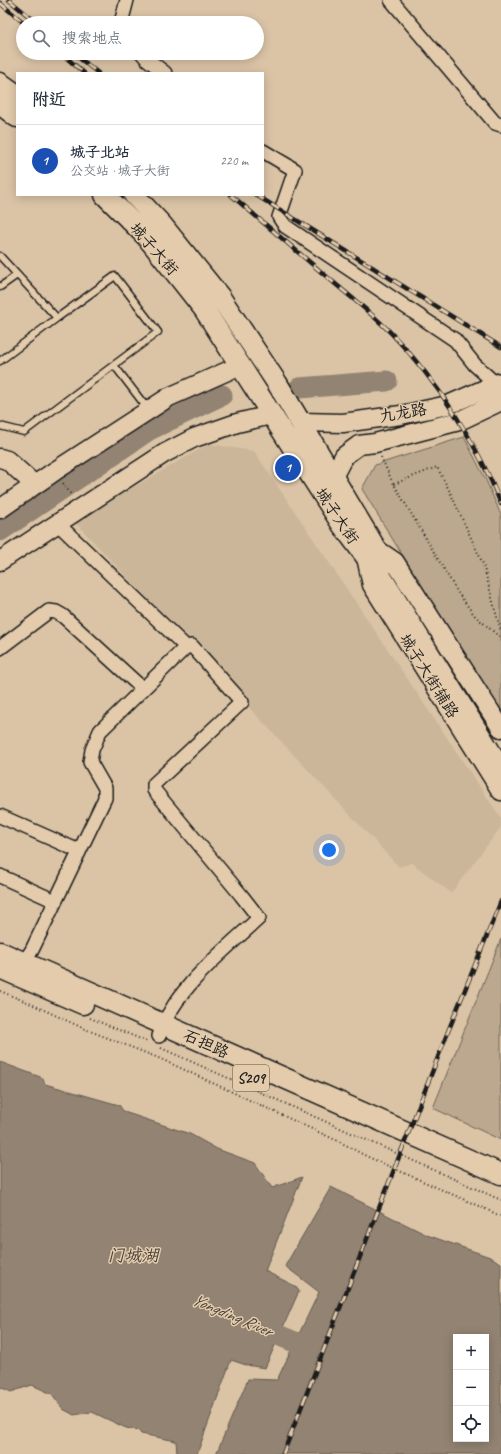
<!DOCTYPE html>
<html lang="zh">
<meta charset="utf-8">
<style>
:root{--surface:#fff;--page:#f6f6f7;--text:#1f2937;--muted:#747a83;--line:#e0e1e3;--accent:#1f6fb2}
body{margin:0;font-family:Caveat,"LXGW WenKai TC",sans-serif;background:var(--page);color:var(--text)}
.controls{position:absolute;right:12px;bottom:12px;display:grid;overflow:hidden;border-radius:0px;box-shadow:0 2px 10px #0003}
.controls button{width:36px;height:36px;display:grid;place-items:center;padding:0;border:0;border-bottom:1px solid var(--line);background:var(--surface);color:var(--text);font:20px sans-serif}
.you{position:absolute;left:329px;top:850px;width:14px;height:14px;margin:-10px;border:3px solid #fff;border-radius:50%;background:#1a73e8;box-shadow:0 0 0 6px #1a73e833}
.badge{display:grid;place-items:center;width:26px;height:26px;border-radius:50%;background:var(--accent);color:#fff;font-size:13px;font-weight:700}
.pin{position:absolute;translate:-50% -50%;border:2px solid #fff;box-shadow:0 1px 4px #0006}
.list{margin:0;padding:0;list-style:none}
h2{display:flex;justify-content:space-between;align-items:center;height:52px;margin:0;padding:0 16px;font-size:17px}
h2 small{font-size:13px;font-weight:400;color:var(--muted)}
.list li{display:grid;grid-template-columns:26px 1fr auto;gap:12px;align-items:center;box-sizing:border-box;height:72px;padding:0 16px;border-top:1px solid var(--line)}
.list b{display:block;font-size:15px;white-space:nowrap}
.list p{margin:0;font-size:13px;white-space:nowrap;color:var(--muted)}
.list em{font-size:13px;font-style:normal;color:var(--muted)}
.icon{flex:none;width:22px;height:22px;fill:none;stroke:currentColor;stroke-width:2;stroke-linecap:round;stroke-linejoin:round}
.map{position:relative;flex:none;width:501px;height:1454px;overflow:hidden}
.search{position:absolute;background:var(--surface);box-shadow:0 2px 10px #0003;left:16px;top:16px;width:248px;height:44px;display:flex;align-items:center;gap:10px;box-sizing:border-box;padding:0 14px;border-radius:22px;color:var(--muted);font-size:15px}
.panel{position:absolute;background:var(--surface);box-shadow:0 2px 10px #0003;left:16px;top:72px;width:248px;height:124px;border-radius:0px}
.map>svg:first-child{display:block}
.built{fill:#cbb69a}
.green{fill:#bba88f;stroke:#6c6256}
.water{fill:#928372;stroke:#635a50;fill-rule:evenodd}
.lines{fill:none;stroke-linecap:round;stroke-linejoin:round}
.river{stroke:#928372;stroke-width:21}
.lane-casing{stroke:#1c1c1c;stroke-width:9}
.street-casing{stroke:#1c1c1c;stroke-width:16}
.secondary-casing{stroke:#1c1c1c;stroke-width:21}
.primary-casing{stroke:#1c1c1c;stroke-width:23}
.path{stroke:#1c1c1c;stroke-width:2;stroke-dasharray:1 3;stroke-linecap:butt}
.lane{stroke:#e3cbac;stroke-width:6}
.street{stroke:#e3cbac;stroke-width:13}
.secondary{stroke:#e3cbac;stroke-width:18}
.primary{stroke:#e3cbac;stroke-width:20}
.rail-casing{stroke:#1c1c1c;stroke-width:4.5}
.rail{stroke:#e3cbac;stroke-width:3;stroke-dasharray:9;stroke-linecap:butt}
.labels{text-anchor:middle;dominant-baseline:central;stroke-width:3;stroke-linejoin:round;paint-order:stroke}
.shield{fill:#e3cbac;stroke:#585047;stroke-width:1}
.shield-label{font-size:15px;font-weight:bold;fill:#1c1c1c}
.street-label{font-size:16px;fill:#1c1c1c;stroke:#e3cbac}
.water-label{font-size:17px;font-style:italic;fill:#45403a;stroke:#e3cbac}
</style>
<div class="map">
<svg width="501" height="1454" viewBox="0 0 501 1454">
<rect width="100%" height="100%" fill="#dbc4a6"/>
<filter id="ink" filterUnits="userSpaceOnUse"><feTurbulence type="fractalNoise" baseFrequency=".025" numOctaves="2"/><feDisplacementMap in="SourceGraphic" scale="8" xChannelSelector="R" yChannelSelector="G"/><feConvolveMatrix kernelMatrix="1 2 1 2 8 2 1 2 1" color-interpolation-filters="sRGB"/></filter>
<g filter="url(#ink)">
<path class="built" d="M209 444 254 451 501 818V827L451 893 412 863 399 867 74 521Z"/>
<path class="green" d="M464 437 486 480 501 515V717L362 489 375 465Z
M501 939V1140L433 1108Z"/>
<path class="water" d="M0 1062 43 1078 45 1084 119 1105 124 1112 190 1134 217 1149 255 1163 272 1188 302 1177 265 1271 295 1286 299 1291 265 1368 246 1365 231 1360 197 1454H177L176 1441 141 1434 138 1430 126 1428 92 1412 74 1415 63 1409 52 1394 32 1385 11 1392 0 1387Z
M331 1187 427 1235 490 1257 501 1263V1454H216L248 1379 277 1380 319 1292 285 1266ZM456 1337H486V1439H456Z"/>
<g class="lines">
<path class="river" d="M299 388 387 381
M0 531 149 430 222 395
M254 1325 321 1353"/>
<g class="lane-casing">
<path id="lane" d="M0 256 57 318 115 276 158 332 24 432 0 426
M0 287 17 275
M0 361 57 318
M114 365 147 408"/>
</g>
<g class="street-casing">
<path id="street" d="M391 0 495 123 501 125
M121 23 127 0
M142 53 147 59 165 73
M263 151 295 170 279 217 285 226 455 340 475 365 497 385
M57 523 186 647
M0 648 49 611 56 612 63 616 143 689
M0 816 79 851
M0 876 55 901
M24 962 32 950 105 798V788L90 762 92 750 100 731 186 647 192 646 242 702 154 784V790L241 895 259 918C224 951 174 989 159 1036"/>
</g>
<g class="secondary-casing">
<path id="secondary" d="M301 422 343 423 401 415 448 405 501 382
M0 458 7 460 35 485
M333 477 344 456 359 445 375 443 459 421 501 401
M0 509 55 471 169 397 241 365
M376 549 395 562 501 728
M366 557 372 585 501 791
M0 561 165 453 194 438 237 423 271 415"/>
</g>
<g class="primary-casing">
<path id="primary" d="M0 83 17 95
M0 104 17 117
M105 195 147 237 204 309 343 526 382 578 501 769
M134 195 162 225 220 297 277 383 385 564
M0 952 501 1174
M0 968 83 1004"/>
</g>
<path class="path" d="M381 457 392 481 458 593 475 616 501 638
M63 483 72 496
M394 484 437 467 449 490 483 564 501 632
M0 991 29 1003 85 1029 161 1059 340 1142 366 1156 501 1216
M90 1018 148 1042
M161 1048 501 1200"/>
<use href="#lane" class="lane"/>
<use href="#street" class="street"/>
<use href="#secondary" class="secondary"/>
<use href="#primary" class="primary"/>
<g class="rail-casing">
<path id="rail" d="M9 0 37 23
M0 3 24 23
M61 53 84 73
M73 53 98 73
M231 195C263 222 294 249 326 276 348 295 372 313 392 334 438 382 477 443 501 504
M256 195 501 347
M283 1454 447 1034 501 901"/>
</g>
<use href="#rail" class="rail"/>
</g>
</g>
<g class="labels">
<rect class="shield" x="233" y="1065" width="36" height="26" rx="3"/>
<g class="shield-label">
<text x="251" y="1078">S209</text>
</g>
<g class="street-label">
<text transform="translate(154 249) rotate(49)">城子大街</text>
<text transform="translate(403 413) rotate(-10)">九龙路</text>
<text transform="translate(337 516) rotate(56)">城子大街</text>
<text transform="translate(429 676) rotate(58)">城子大街辅路</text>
<text transform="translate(206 1044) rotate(24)">石担路</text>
</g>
<g class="water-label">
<text x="133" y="1255">门城湖</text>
<text transform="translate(232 1315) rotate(23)">Yongding River</text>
</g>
</g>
</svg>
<div class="controls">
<button>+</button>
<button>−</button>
<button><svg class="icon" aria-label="locate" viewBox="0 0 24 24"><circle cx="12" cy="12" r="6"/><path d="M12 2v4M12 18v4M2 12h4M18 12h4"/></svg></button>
</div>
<div class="you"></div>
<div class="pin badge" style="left:288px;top:468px;background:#1a4fb4">1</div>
<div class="search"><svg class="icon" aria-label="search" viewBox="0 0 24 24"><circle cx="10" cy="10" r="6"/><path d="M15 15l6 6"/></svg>搜索地点</div>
<section class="panel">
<h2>附近<small></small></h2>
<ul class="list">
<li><span class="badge" style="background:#1a4fb4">1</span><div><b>城子北站</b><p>公交站 · 城子大街</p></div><em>220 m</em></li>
</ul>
</section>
</div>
